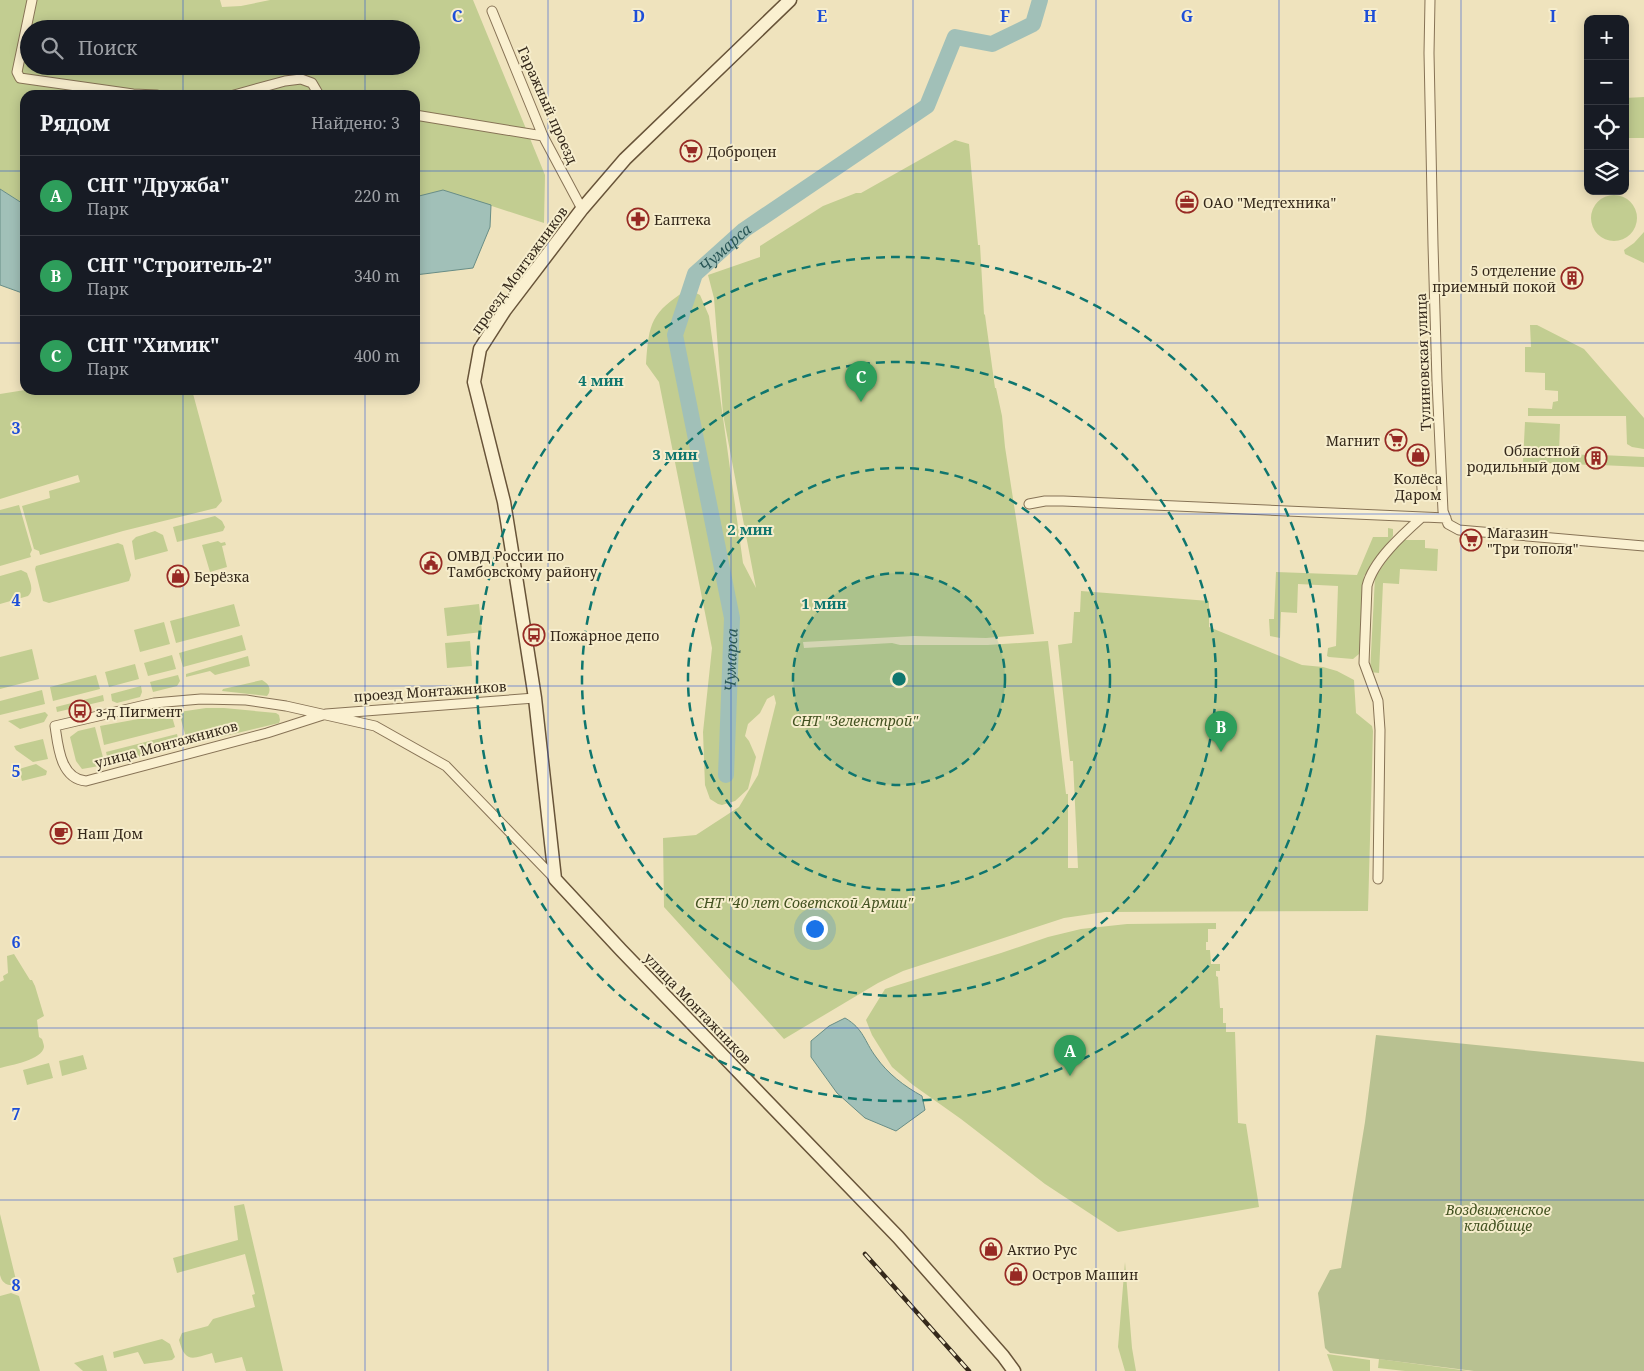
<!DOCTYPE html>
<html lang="ru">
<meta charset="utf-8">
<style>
:root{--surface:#171b24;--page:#20242c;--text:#f1f3f6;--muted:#9ea1a6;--line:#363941;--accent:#7c3aed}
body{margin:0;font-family:"Noto Serif",serif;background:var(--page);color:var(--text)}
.controls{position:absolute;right:15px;top:15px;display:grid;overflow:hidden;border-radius:10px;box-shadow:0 2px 12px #0003}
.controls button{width:45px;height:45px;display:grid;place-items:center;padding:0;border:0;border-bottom:1px solid var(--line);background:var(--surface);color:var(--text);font:25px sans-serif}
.you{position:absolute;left:814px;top:928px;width:18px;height:18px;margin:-12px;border:4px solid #fff;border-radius:50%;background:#1a73e8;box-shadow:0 0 0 8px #1a73e833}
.badge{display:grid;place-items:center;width:32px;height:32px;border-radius:50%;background:var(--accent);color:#fff;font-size:16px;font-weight:700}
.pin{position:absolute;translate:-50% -41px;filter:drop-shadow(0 1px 2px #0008)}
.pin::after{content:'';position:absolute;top:26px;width:18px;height:15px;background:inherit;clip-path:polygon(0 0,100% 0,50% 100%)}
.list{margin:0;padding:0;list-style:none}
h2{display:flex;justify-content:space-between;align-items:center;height:65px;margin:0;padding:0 20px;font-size:21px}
h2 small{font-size:16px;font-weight:400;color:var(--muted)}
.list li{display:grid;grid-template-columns:32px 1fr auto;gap:15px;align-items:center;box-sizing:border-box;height:80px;padding:0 20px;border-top:1px solid var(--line)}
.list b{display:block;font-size:19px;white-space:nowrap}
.list p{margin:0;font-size:16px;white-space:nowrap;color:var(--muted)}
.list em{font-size:16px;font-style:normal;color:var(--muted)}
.icon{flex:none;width:28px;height:28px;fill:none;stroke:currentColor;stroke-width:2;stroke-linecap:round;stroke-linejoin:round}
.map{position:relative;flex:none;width:1644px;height:1371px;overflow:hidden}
.search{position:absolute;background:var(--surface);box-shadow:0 2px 12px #0003;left:20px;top:20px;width:400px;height:55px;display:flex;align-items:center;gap:12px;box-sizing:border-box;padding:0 18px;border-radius:28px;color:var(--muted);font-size:19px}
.panel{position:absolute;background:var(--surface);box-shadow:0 2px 12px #0003;left:20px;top:90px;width:400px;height:305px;border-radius:15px}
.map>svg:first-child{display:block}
.green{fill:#c2cd91;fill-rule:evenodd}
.cemetery{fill:#b8c191}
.water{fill:#a1c0b8;stroke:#688d86}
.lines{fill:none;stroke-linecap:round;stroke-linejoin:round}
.river{stroke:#a1c0b8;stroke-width:16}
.street-casing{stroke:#877356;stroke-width:11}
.secondary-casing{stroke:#685439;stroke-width:15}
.street{stroke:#faf0d0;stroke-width:9}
.secondary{stroke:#faf0d0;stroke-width:12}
.rail-casing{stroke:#35291b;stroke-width:4.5}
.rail{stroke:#f6edcc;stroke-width:2.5;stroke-dasharray:8;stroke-linecap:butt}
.grid{fill:none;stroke:#1d4ed8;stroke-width:1;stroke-opacity:0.55}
.ring{fill:none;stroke:#0f766e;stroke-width:2.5;stroke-dasharray:9 6}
.labels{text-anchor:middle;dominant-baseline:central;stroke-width:4;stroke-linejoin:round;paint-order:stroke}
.street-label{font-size:14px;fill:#35291b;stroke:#f6edcc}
.poi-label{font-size:14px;fill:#35291b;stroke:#f6edcc;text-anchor:start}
.park-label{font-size:14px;font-style:italic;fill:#435221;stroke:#f6edcc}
.water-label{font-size:15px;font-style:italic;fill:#295656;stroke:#f6edcc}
.grid-label{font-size:16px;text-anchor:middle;font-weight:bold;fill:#1d4ed8;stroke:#f6edcc;stroke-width:4;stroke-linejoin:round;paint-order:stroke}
.centre{fill:#0f766e;stroke:#f6edcc;stroke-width:2.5}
.ring-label{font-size:15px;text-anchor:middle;font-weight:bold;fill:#0f766e;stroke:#f6edcc;stroke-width:4;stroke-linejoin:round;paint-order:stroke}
</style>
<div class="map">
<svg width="1644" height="1371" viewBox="0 0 1644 1371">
<rect width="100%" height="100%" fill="#efe3bd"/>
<path class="green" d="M0 0H220L222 7 241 6 270 0H473L545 175 544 223 443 190 415 197V95H25V205L0 189ZM29 29H411V66H29Z
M1644 97V138H1629L1625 141V98Z
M955 140 969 144 978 245H980L984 314 985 315 995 388H996L1002 416 1005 447 1034 634 986 638 914 636 803 642 804 648 892 643 900 645H988L1048 641 1066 794H1068V868H1078L1073 761H1070L1058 645 1072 643 1074 612H1080L1081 591 1209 601V627L1302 665 1323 667 1337 671 1354 680 1356 713 1372 726 1373 731 1368 911 1105 912 1064 918 903 971 878 983 784 1039 664 907 663 838 696 835 739 807 758 775 776 703 774 695 767 699 760 713 748 724 745 736 749 741 756 757 748 789 735 801 722 805 718 804 710 799 705 785 703 732 712 648 659 382 646 364C649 322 651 313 688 289L700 295 709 316 743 563 756 588 723 414 714 298 708 275 760 257V246L823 206 856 193H861Z
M1591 218a23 23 0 1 1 46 0a23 23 0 1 1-46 0Z
M1644 232V263L1625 254 1624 250 1634 243Z
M1530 325H1537L1584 349 1644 418V449L1632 447 1627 444 1626 416H1528V408L1552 409 1553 402 1558 401V391L1545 390V373L1525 372V347H1531Z
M25 390H192L222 501 216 508 123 531 40 555 39 551 34 549 22 506 50 498 49 491 80 482 78 475 0 499V394Z
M1525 422 1560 424 1559 454 1592 455V465L1523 462Z
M1601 455 1644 457V467L1600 465Z
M19 505 32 550 30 554 31 557 0 566V510Z
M215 516 222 521 225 527 223 531 177 542 173 527Z
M1388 528 1393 529V536L1364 576 1360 650 1359 654 1353 659 1329 657 1327 656 1328 648 1336 646 1338 586 1298 584 1297 613 1281 612 1280 638 1270 636 1269 619H1274L1276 572 1357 575 1373 537H1388Z
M155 531 163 535 168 551 135 560 132 541 136 537Z
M1401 540H1425V548L1438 549 1437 571 1400 569 1399 584 1383 583 1379 673 1370 672 1375 577Z
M218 541 221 543 225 542 226 545 222 546 227 567 210 572 202 545Z
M118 543 123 545 131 575 129 581 49 603 43 601 35 569 36 566Z
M21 570 27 573C29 580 35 590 28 596L0 604V576Z
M234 604 240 626 176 643 170 621Z
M479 604 482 632 447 636 444 608Z
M164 622 170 644 140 652 134 630Z
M242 635 246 650 183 667 179 653Z
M470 641 472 666 447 668 445 643Z
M32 649 39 679 0 689V657Z
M172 655 176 669 148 676 144 663Z
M248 656 250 666 215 675 210 671 186 677V674Z
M135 664 139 679 109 687 105 672Z
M96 675 100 689 53 701 50 687Z
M178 675 180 681 177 686 153 692 150 682Z
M262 680C267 683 271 686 269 693L267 696 222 691 223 689Z
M141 686 142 692 140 697 117 703 112 701 111 694Z
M42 690 45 704 0 715V701Z
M103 695 104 701 57 712 56 707Z
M206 708H224L276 713 279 715 280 720 279 723 188 745 179 712Z
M45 712 48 715 44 722 20 729 8 721Z
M171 713 175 727 104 745 100 726Z
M95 727 105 765 82 769 76 761 70 737 78 731Z
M177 734 180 747 109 764 106 752Z
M43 739 48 759 33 762 16 750 14 746Z
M36 764 47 771 46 775 22 781 19 769Z
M1216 923V929H1208V942H1206V950H1210L1211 964H1220V971H1216V976L1218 977 1220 1008H1223V1023H1226V1032H1235L1238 1123 1246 1124 1259 1207 1118 1232 1045 1184 961 1119 913 1085 892 1067 872 1035 866 1020 885 989 1001 953 1048 937 1081 929 1127 924Z
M14 954 30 980H32L35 986 44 1016 37 1020 39 1037 42 1039C43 1042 44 1045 44 1047 42 1060 11 1065 0 1068V982L4 980 3 976 8 973 7 956Z
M83 1055 87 1069 62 1076 59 1061Z
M49 1063 53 1078 27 1085 23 1070Z
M244 1204 283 1371H246L242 1357 215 1363 212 1353C192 1359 185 1363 179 1340L182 1333 208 1326 213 1319 255 1307 252 1295 255 1294 245 1254 177 1273 173 1258 238 1240 234 1206Z
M0 1214 17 1284C9 1287 2 1284 0 1275Z
M1125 1262 1132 1348 1136 1371H1125L1118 1347Z
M11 1293 19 1296 40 1371H0V1296Z
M162 1339 170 1344 175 1357 172 1360 144 1364 138 1352 114 1358 113 1352Z
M1327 1354 1370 1360V1371H1333Z
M103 1355 107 1371H83L74 1363Z
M1379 1359 1469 1371H1405L1378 1368Z"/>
<path class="cemetery" d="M1376 1035 1644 1062V1371H1474L1330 1353 1325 1348 1318 1293 1330 1270 1341 1268 1365 1122Z"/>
<path class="water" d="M0 189 25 205V294L0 285Z
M443 190 491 205 490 227 473 268 415 275V197Z
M845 1018C864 1029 864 1041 876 1057 888 1074 904 1086 922 1096L925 1110 896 1131 865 1118 837 1093 811 1057V1041L829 1026Z"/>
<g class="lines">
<path class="river" id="s1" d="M726 775 732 618 675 335 695 274 744 230 927 106 955 37 992 44 1033 24 1040 0"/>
<g class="street-casing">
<path id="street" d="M32 0 17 72 20 78 133 94 157 95
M1430 0 1429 53 1433 245 1437 381 1443 511 1448 524 1459 530 1644 546
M492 11 543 136 582 209
M234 95 285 81 301 79 312 83 319 95
M415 115 543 136
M1029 504 1045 501H1063L1446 518
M535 698 326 714 267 733 86 781C60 779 58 745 55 726L154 703 201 699 246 700 286 706 375 726 446 766 555 879
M1378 879 1380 730 1378 701 1364 663 1367 586C1373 561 1402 535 1421 518"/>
</g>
<g class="secondary-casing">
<path id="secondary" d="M790 0 625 159 582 209 505 310 480 349 474 382 504 502 514 564 535 698 555 879 621 950 898 1237 1003 1356 1014 1371"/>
</g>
<use href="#street" class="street"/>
<use href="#secondary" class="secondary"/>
<g class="rail-casing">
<path id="rail" d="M865 1254 969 1371"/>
</g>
<use href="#rail" class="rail"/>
</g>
<path class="grid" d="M183 0V29M365 0V29M548 0V1371M731 0V1371M913 0V1371M1096 0V1371M1279 0V1371M1461 0V1371M183 66V95M365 66V95M0 171H25M415 171H1588M1625 171H1644M0 343H25M415 343H1644M183 390V1371M365 390V1371M0 514H1644M0 686H1644M0 857H1644M0 1028H1644M0 1200H1644"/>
<circle cx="899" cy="679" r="106" fill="#0f766e" fill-opacity=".12"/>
<g class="ring">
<circle cx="899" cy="679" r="106"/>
<circle cx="899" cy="679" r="211"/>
<circle cx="899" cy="679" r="317"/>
<circle cx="899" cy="679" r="422"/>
</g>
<defs>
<g id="supermarket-ring" transform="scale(1.125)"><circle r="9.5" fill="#f6edcc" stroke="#972a24" stroke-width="1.5"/><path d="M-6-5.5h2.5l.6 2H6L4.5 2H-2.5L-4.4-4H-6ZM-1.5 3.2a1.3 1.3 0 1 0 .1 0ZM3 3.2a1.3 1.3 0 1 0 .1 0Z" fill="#972a24"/></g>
<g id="office-ring" transform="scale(1.125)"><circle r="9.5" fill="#f6edcc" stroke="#972a24" stroke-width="1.5"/><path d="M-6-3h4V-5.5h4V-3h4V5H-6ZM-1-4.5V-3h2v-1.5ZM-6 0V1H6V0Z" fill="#972a24"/></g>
<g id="pharmacy-ring" transform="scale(1.125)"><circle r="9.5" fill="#f6edcc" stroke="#972a24" stroke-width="1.5"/><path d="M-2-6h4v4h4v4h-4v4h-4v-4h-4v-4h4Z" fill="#972a24"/></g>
<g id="building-ring" transform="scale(1.125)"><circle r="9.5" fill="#f6edcc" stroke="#972a24" stroke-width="1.5"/><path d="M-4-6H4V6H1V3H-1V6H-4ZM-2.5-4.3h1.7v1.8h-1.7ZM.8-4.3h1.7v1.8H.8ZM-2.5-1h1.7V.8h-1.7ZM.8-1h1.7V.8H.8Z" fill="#972a24"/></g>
<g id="shop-ring" transform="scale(1.125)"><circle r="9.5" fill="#f6edcc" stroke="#972a24" stroke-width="1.5"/><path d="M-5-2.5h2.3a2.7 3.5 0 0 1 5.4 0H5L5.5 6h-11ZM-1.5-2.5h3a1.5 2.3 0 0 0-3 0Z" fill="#972a24"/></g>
<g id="civic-ring" transform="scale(1.125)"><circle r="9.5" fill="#f6edcc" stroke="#972a24" stroke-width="1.5"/><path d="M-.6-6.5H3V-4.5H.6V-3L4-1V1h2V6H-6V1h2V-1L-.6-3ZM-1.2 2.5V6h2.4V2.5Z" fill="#972a24"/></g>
<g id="bus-ring" transform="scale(1.125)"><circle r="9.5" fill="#f6edcc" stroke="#972a24" stroke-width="1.5"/><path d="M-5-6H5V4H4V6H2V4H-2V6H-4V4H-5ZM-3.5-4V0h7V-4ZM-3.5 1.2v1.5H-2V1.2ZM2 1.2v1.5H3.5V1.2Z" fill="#972a24"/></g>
<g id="cafe-ring" transform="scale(1.125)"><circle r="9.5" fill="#f6edcc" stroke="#972a24" stroke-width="1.5"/><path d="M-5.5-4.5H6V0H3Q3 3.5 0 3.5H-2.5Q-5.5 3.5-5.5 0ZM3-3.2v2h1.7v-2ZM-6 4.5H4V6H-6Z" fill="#972a24"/></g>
</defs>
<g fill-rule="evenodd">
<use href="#supermarket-ring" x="691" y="151"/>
<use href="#office-ring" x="1187" y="202"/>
<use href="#pharmacy-ring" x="638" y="219"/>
<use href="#building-ring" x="1572" y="278"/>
<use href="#supermarket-ring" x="1396" y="440"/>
<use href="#shop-ring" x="1418" y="455"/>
<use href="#building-ring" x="1596" y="458"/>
<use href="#supermarket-ring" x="1471" y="540"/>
<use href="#civic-ring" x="431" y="563"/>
<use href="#shop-ring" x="178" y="576"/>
<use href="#bus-ring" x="534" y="635"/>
<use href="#bus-ring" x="80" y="711"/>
<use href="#cafe-ring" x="61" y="833"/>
<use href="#shop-ring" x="991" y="1249"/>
<use href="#shop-ring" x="1016" y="1274"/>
</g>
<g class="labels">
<g class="street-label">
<text transform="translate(548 105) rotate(66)">Гаражный проезд</text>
<text transform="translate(519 270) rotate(-54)">проезд Монтажников</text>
<text transform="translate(1423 362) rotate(-92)">Тулиновская улица</text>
<text transform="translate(430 691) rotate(-4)">проезд Монтажников</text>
<text transform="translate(166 744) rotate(-15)">улица Монтажников</text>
<text transform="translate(698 1008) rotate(46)">улица Монтажников</text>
</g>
<g class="poi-label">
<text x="707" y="151">Доброцен</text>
<text x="1203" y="202">ОАО "Медтехника"</text>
<text x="654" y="219">Еаптека</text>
<text x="1556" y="270" text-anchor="end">5 отделение<tspan x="1556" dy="16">приемный покой</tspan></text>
<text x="1380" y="440" text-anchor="end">Магнит</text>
<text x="1580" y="450" text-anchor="end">Областной<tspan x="1580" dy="16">родильный дом</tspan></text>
<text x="1418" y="478" text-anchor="middle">Колёса<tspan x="1418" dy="16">Даром</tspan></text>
<text x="1487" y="532">Магазин<tspan x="1487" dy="16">"Три тополя"</tspan></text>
<text x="447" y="555">ОМВД России по<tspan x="447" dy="16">Тамбовскому району</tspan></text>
<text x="194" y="576">Берёзка</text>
<text x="550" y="635">Пожарное депо</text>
<text x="96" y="711">з-д Пигмент</text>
<text x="77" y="833">Наш Дом</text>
<text x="1007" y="1249">Актио Рус</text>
<text x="1032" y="1274">Остров Машин</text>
</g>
<g class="park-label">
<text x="855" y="720">СНТ "Зеленстрой"</text>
<text x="804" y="902">СНТ "40 лет Советской Армии"</text>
<text x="1498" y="1209">Воздвиженское<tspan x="1498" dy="16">кладбище</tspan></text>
</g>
<g class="water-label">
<text stroke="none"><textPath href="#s1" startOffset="550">Чумарса</textPath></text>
<text stroke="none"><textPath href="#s1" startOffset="115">Чумарса</textPath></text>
</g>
</g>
<g class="grid-label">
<text x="457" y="22">C</text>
<text x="639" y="22">D</text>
<text x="822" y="22">E</text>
<text x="1005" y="22">F</text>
<text x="1187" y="22">G</text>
<text x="1370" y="22">H</text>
<text x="1553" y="22">I</text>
<text x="16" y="434">3</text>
<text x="16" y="606">4</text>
<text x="16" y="777">5</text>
<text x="16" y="948">6</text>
<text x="16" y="1120">7</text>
<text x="16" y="1291">8</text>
</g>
<circle cx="899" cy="679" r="8" class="centre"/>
<g class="ring-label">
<text x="601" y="386">4 мин</text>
<text x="675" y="460">3 мин</text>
<text x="750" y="535">2 мин</text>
<text x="824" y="609">1 мин</text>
</g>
</svg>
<div class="controls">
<button>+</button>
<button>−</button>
<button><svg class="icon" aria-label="locate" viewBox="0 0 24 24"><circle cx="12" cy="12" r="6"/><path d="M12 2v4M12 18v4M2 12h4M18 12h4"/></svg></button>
<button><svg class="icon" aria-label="layers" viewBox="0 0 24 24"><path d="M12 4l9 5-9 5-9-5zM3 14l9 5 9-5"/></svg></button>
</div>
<div class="you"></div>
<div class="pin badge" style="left:1070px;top:1076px;background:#2e9e5b">A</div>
<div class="pin badge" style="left:1221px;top:752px;background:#2e9e5b">B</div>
<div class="pin badge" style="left:861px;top:402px;background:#2e9e5b">C</div>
<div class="search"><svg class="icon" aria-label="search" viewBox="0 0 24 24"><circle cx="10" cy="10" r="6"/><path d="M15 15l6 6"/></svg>Поиск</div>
<section class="panel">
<h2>Рядом<small>Найдено: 3</small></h2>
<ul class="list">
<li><span class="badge" style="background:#2e9e5b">A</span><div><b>СНТ &quot;Дружба&quot;</b><p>Парк</p></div><em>220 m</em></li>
<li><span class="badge" style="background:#2e9e5b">B</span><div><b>СНТ &quot;Строитель-2&quot;</b><p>Парк</p></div><em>340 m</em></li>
<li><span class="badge" style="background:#2e9e5b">C</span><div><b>СНТ &quot;Химик&quot;</b><p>Парк</p></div><em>400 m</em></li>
</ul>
</section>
</div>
